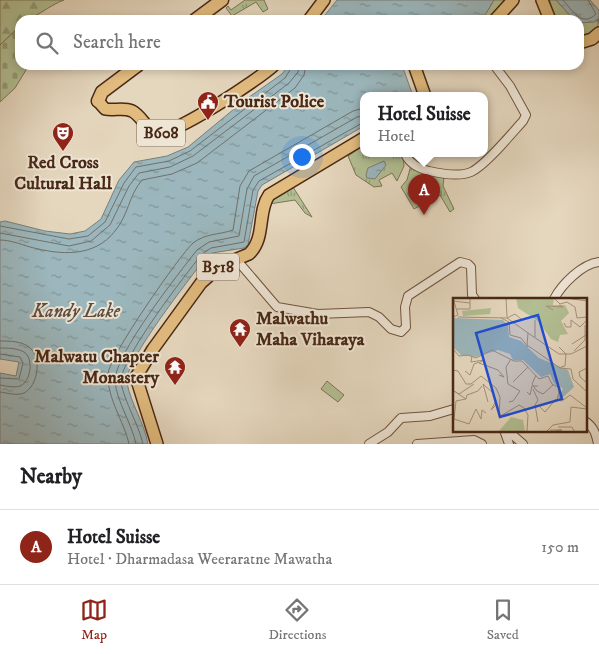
<!DOCTYPE html>
<meta charset="utf-8">
<style>
:root{--surface:#fff;--page:#f2f2f2;--text:#202124;--muted:#757577;--line:#e0e0e0;--accent:#8f2418}
body{margin:0;font-family:"IM FELL DW Pica",serif;background:var(--page);color:var(--text)}
.you{position:absolute;left:301px;top:156px;width:18px;height:18px;margin:-12px;border:4px solid #fff;border-radius:50%;background:#1a73e8;box-shadow:0 0 0 8px #1a73e833}
.badge{display:grid;place-items:center;width:32px;height:32px;border-radius:50%;background:var(--accent);color:#fff;font-size:16px;font-weight:700}
.pin{position:absolute;translate:-50% -41px;filter:drop-shadow(0 1px 2px #0008)}
.pin::after{content:'';position:absolute;top:26px;width:18px;height:15px;background:inherit;clip-path:polygon(0 0,100% 0,50% 100%)}
.popup{position:absolute;left:360px;top:92px;width:128px;height:65px;box-sizing:border-box;display:grid;place-content:center;border-radius:10px;background:var(--surface);filter:drop-shadow(0 1px 4px #0005);font-size:16px;white-space:nowrap;color:var(--muted)}
.popup b{font-size:19px;color:var(--text)}
.popup::after{content:'';position:absolute;left:50%;top:100%;margin-left:-10px;border:10px solid transparent;border-top-color:var(--surface)}
.list{margin:0;padding:0;list-style:none}
h2{display:flex;justify-content:space-between;align-items:center;height:65px;margin:0;padding:0 20px;font-size:21px}
h2 small{font-size:16px;font-weight:400;color:var(--muted)}
.list li{display:grid;grid-template-columns:32px 1fr auto;gap:15px;align-items:center;box-sizing:border-box;height:75px;padding:0 20px;border-top:1px solid var(--line)}
.list b{display:block;font-size:19px;white-space:nowrap}
.list p{margin:0;font-size:16px;white-space:nowrap;color:var(--muted)}
.list em{font-size:16px;font-style:normal;color:var(--muted)}
.icon{flex:none;width:28px;height:28px;fill:none;stroke:currentColor;stroke-width:2;stroke-linecap:round;stroke-linejoin:round}
.map{position:relative;flex:none;width:599px;height:444px;overflow:hidden}
.search{position:absolute;background:var(--surface);box-shadow:0 2px 8px #0003;left:15px;right:15px;top:15px;height:55px;display:flex;align-items:center;gap:12px;box-sizing:border-box;padding:0 18px;border-radius:15px;color:var(--muted);font-size:19px}
.sheet{height:140px;background:var(--surface)}
nav{display:flex;justify-content:space-around;align-items:center;box-sizing:border-box;height:70px;border-top:1px solid var(--line);background:var(--surface);font-size:14px;color:var(--muted)}
nav a{display:grid;justify-items:center;gap:2px}
nav .on{color:var(--accent)}
.map>svg:first-child{display:block}
.grass{fill:url(#grass-tufts);stroke:#7e7454}
.forest{fill:url(#forest-firs);stroke:#7e7454}
.cemetery{fill:url(#cemetery-stones);stroke:#7e7454}
.pitch{fill:#b2bf93;stroke:#7e7454}
.water{fill:url(#water-ripples);stroke:#7a7e7a}
.lines{fill:none;stroke-linecap:round;stroke-linejoin:round}
.shore{stroke:#727069;stroke-width:1}
.stream{stroke:#7a7e7a;stroke-width:2}
.minor-casing{stroke:#70543f;stroke-width:10}
.primary-casing{stroke:#492815;stroke-width:14}
.trunk-casing{stroke:#492815;stroke-width:15}
.minor{stroke:#eee5d5;stroke-width:8}
.primary{stroke:#e2bc7f;stroke-width:11}
.trunk{stroke:#e2bc7f;stroke-width:12}
.labels{text-anchor:middle;dominant-baseline:central;stroke-width:4;stroke-linejoin:round;paint-order:stroke}
.shield{fill:#eee5d5;stroke:#7a614f;stroke-width:1}
.shield-label{font-size:16px;font-weight:bold;fill:#492815}
.poi-label{font-size:18px;font-weight:bold;fill:#492815;stroke:#eee5d5;text-anchor:start}
.water-label{font-size:19px;font-style:italic;fill:#5e4c3f;stroke:#eee5d5}
.inset-road{fill:none;stroke:#a7917a;stroke-width:1}
.view{fill:#1d4ed8;fill-opacity:0.15;stroke:#1d4ed8;stroke-width:2.5}
.inset-edge{fill:none;stroke:#492815;stroke-width:2.5}
</style>
<div class="map">
<svg width="599" height="444" viewBox="0 0 599 444">
<defs>
<pattern id="grass-tufts" width="24" height="20" patternUnits="userSpaceOnUse" patternTransform="scale(1.25)"><rect width="24" height="20" fill="#b2bf93"/><path d="M3 7l-1-3M5 7V3M7 7l1-3M15 17l-1-3M17 17v-4M19 17l1-3" fill="none" stroke="#939b77"/></pattern>
<pattern id="forest-firs" width="22" height="20" patternUnits="userSpaceOnUse" patternTransform="scale(1.25)"><rect width="22" height="20" fill="#b2bf93"/><path d="M5 1l3.5 6h-7zM16 11l3.5 6h-7z" fill="#939b77"/></pattern>
<pattern id="cemetery-stones" width="16" height="16" patternUnits="userSpaceOnUse" patternTransform="scale(1.25)"><rect width="16" height="16" fill="#b2bf93"/><path d="M2 7V4a2 2 0 0 1 4 0v3zM10 15v-3a2 2 0 0 1 4 0v3z" fill="#939b77"/></pattern>
<pattern id="water-ripples" width="26" height="14" patternUnits="userSpaceOnUse" patternTransform="scale(1.25)"><rect width="26" height="14" fill="#9bb7bd"/><path d="M2 4q2-2 4 0t4 0M15 11q2-2 4 0t4 0" fill="none" stroke="#809598"/></pattern>
</defs>
<rect width="100%" height="100%" fill="#e5d7be"/>
<filter id="stains"><feTurbulence type="fractalNoise" baseFrequency=".004" numOctaves="4"/><feColorMatrix values="0 0 0 0 .2 0 0 0 0 .09 0 0 0 0 .02 0 0 0 .5 -.17"/></filter>
<radialGradient id="worn" r=".72"><stop offset=".6" stop-color="#630" stop-opacity="0"/><stop offset="1" stop-color="#630" stop-opacity=".3"/></radialGradient>
<path class="grass" d="M245 0H264L268 9 263 12 256 2 232 16 226 8 228 6 231 10Z
M494 0H507L491 20H482Z
M549 0H556L574 20H554Z
M599 17 597 31 579 40V23L596 21Z
M364 145V154H403L404 166 397 181 392 173 379 180 382 186 374 187 356 175 348 156Z
M411 165 444 177 443 186 454 209 450 212 440 195 414 209 401 187 407 180Z
M293 187 312 217 305 213 295 200 269 204 280 193Z"/>
<path class="forest" d="M0 0H64C49 5 35 20 20 20V26L0 45Z"/>
<path class="cemetery" d="M18 28 20 29V65H29L15 88 0 102V45Z"/>
<path class="pitch" d="M327 381 344 395 338 402 321 389Z"/>
<path class="water" d="M337 0H494L482 20H321Z
M556 0H590L599 10V18L594 22 579 23V20H574Z
M289 65H402L413 96H364V126L262 185 258 191 248 245 244 248 212 253 205 258C191 278 122 363 127 383 131 404 144 422 148 444H0V373L16 376 19 362 0 359V222L5 221 45 231 70 234 85 231 101 219 119 180 134 162 167 156 188 147 245 100 282 74Z
M384 161 386 165 375 179 367 178 366 175 368 168Z"/>
<g class="lines">
<path class="shore" d="M563 0C572 10 582 28 596 14L588 0
M0 226 69 239 88 236 105 222 124 183 136 167 169 161 190 151 285 78 293 65
M0 233 69 246 91 241 110 225 129 186 139 173 170 167 193 156 289 83 298 72 299 65
M0 240C10 240 20 244 30 247 60 255 94 258 115 231 128 216 129 195 142 180L172 174 197 163 295 88 304 75 306 65
M0 341C9 341 23 341 30 348 42 358 38 386 24 393 16 396 8 393 0 392
M0 348C7 348 17 348 24 352 34 358 31 382 20 386 14 388 6 386 0 385
M0 354 20 357 23 363 19 379 0 378
M129 444C124 421 107 399 108 374 108 358 179 256 193 243 206 233 219 235 233 230L240 186 249 171 353 111 364 108
M136 444C132 424 117 402 115 382 113 356 179 273 197 250L209 242 239 236 247 189 254 176 357 117 364 116
M143 444C138 423 125 403 121 383 118 361 186 274 202 254L211 248 244 242 253 190 259 181 364 122"/>
<path class="stream" d="M597 20 599 22"/>
<g class="minor-casing">
<path id="minor" d="M405 154C410 164 418 168 429 171 442 174 459 177 471 172 485 166 512 133 523 121L526 115 510 86 494 65
M236 259 277 307 318 314 369 312 379 317 391 329 401 332 406 327 405 307 408 296 460 262 468 264 471 267 472 295 475 299
M554 299C562 284 582 264 599 262
M585 421C594 427 596 434 598 444
M504 430 509 444
M507 430 523 444
M369 444 388 432 401 418 430 416 454 409
M417 444 474 440 482 444"/>
</g>
<g class="primary-casing">
<path id="primary" d="M542 0 550 20
M309 20 324 0
M495 20 513 0
M579 43 592 39 599 33
M414 65 425 96
M98 101 105 109C114 111 123 107 132 111 142 116 146 130 158 133 173 136 261 78 274 65
M157 444 136 377 153 349 201 283 220 266 249 254C266 238 257 212 269 195L364 138"/>
</g>
<g class="trunk-casing">
<path id="trunk" d="M195 20 222 0
M98 101 102 92 138 65"/>
</g>
<use href="#minor" class="minor"/>
<use href="#primary" class="primary"/>
<use href="#trunk" class="trunk"/>
</g>
<defs>
<g id="civic-pin" transform="scale(1.125)"><path d="M0 17L-7.5 6A9.5 9.5 0 1 1 7.5 6Z" fill="#8f2418" stroke="#eee5d5"/><path d="M-.6-6.5H3V-4.5H.6V-3L4-1V1h2V6H-6V1h2V-1L-.6-3ZM-1.2 2.5V6h2.4V2.5Z" fill="#fff"/></g>
<g id="theatre-pin" transform="scale(1.125)"><path d="M0 17L-7.5 6A9.5 9.5 0 1 1 7.5 6Z" fill="#8f2418" stroke="#eee5d5"/><path d="M-5-5.5Q0-4 5-5.5V0Q5 5 0 6Q-5 5-5 0ZM-3.3-2.5H-1v1.5H-3.3ZM1-2.5H3.3v1.5H1ZM-2.8 1Q0 5.5 2.8 1Z" fill="#fff"/></g>
<g id="temple-pin" transform="scale(1.125)"><path d="M0 17L-7.5 6A9.5 9.5 0 1 1 7.5 6Z" fill="#8f2418" stroke="#eee5d5"/><path d="M0-6L5-2H3V0L6.5 2.5H4V6H1.5V3h-3V6H-4V2.5H-6.5L-3 0V-2H-5Z" fill="#fff"/></g>
</defs>
<g fill-rule="evenodd">
<use href="#civic-pin" x="208" y="102"/>
<use href="#theatre-pin" x="63" y="133"/>
<use href="#temple-pin" x="240" y="329"/>
<use href="#temple-pin" x="175" y="367"/>
</g>
<g class="labels">
<g class="shield">
<rect x="137" y="119.5" width="48" height="27" rx="4"/>
<rect x="197" y="253.5" width="42" height="27" rx="4"/>
</g>
<g class="shield-label">
<text x="161" y="133">B608</text>
<text x="218" y="267">B518</text>
</g>
<g class="poi-label">
<text x="224" y="102">Tourist Police</text>
<text x="63" y="163" text-anchor="middle">Red Cross<tspan x="63" dy="21">Cultural Hall</tspan></text>
<text x="256" y="319">Malwathu<tspan x="256" dy="21">Maha Viharaya</tspan></text>
<text x="159" y="357" text-anchor="end">Malwatu Chapter<tspan x="159" dy="21">Monastery</tspan></text>
</g>
<g class="water-label">
<text x="76" y="311">Kandy Lake</text>
</g>
</g>
<g transform="translate(453 298)">
<rect width="134" height="134" fill="#e5d7be"/>
<path d="M63 0H101L100 7H112L116 15 108 23 115 36 107 37 105 44 98 41 85 23 65 10ZM58 119 70 122 72 133H46Z" fill="#b2bf93"/>
<path d="M38 10 37 16 10 18 9 13Z" fill="#b2bf93"/>
<path d="M0 20 50 22 55 27 56 39 68 43 86 60 115 72 121 89 108 101 105 99 110 91 101 85 97 76 88 79 70 62H60L57 56 45 52 23 59 8 57 0 49Z" fill="#9bb7bd"/>
<path class="inset-road" d="M53 0 54 19M101 0 107 6 114 4 122 9 124 20 134 19M113 0 134 3M0 3 17 5M4 11H17V0M100 12 93 8 110 9 106 7M0 19 5 17 0 0M5 19 54 20 75 35M48 20 56 24 57 37 68 40 75 49M54 20 62 16 68 21M111 25 113 29H118V22L127 29 134 22M75 35 74 47 107 70 118 71 120 81 134 94M75 35 106 56H118L134 48M82 39V22M119 46 133 37M106 49 113 56 112 68 108 69M0 51 6 58 15 57 23 60 39 52 61 63H69L86 81 95 78 99 86 107 90 104 102 109 103 117 97 134 110M121 53 132 42V27M19 58 18 64 31 62 26 65 45 72 51 79 46 77M134 70 126 74 127 79 134 85M0 72 5 73 13 86H18L28 78 43 90 47 99 46 119 66 107 71 110 75 117 74 133M12 73 17 77 21 66 26 64M83 77 79 86 84 93 90 96 100 87M60 84 75 69M21 86 6 96 1 93 13 101 3 103 1 121 16 126 23 111 28 121 29 112 33 115M80 91 85 102 82 107 85 124M74 94 77 97 79 88H85M13 101 14 97 25 93 29 88M35 104 30 86 40 95 43 103 38 112 44 106M56 104 60 103 67 93 55 86 53 69 58 61M87 109 92 114 103 101M105 129H119L121 133M97 132H109L102 133M94 133 100 127 117 124 118 109 134 111"/>
<path class="view" d="M85 17 109 101 47 119 23 35Z"/>
<rect width="134" height="134" class="inset-edge"/>
</g>
<rect width="100%" height="100%" filter="url(#stains)"/>
<rect width="100%" height="100%" fill="url(#worn)"/>
</svg>
<div class="you"></div>
<div class="pin badge" style="left:424px;top:215px">A</div>
<div class="popup"><b>Hotel Suisse</b>Hotel</div>
<div class="search"><svg class="icon" aria-label="search" viewBox="0 0 24 24"><circle cx="10" cy="10" r="6"/><path d="M15 15l6 6"/></svg>Search here</div>
</div>
<section class="sheet">
<h2>Nearby<small></small></h2>
<ul class="list">
<li><span class="badge">A</span><div><b>Hotel Suisse</b><p>Hotel · Dharmadasa Weeraratne Mawatha</p></div><em>150 m</em></li>
</ul>
</section>
<nav>
<a class="on"><svg class="icon" aria-label="map" viewBox="0 0 24 24"><path d="M3 6l6-2 6 2 6-2v14l-6 2-6-2-6 2zM9 4v14M15 6v14"/></svg>Map</a>
<a><svg class="icon" aria-label="directions" viewBox="0 0 24 24"><path d="M12 3l9 9-9 9-9-9zM9 14v-3h6M13 9l2 2-2 2"/></svg>Directions</a>
<a><svg class="icon" aria-label="saved" viewBox="0 0 24 24"><path d="M7 4h10v16l-5-4-5 4z"/></svg>Saved</a>
</nav>
